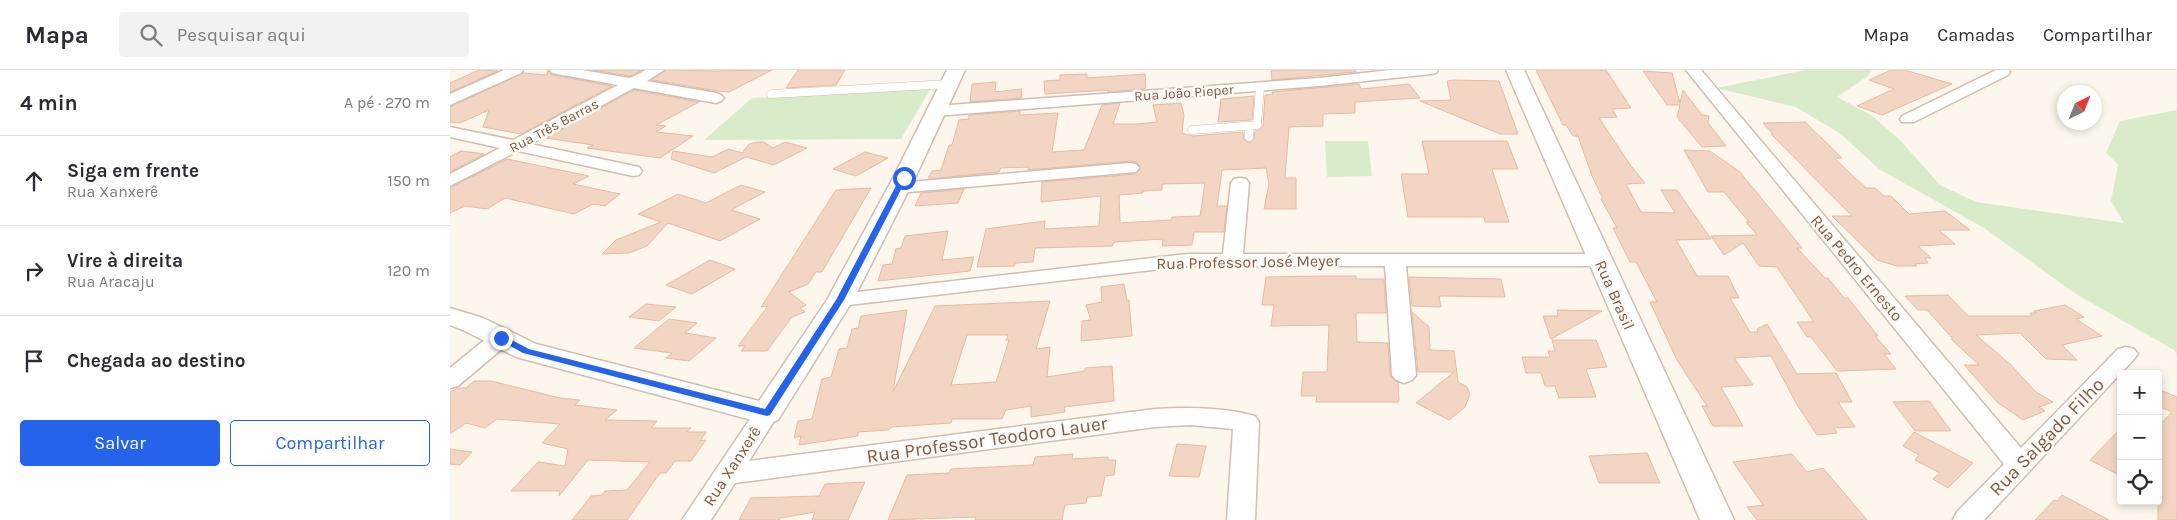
<!DOCTYPE html>
<html lang="pt">
<meta charset="utf-8">
<style>
:root{--surface:#fff;--page:#f2f2f3;--text:#2b2b33;--muted:#7c7c81;--line:#e1e1e2;--accent:#2563eb}
body{margin:0;font-family:Karla,sans-serif;background:var(--page);color:var(--text)}
.controls{position:absolute;right:15px;bottom:15px;display:grid;overflow:hidden;border-radius:5px;box-shadow:0 2px 8px #0003}
.controls button{width:45px;height:45px;display:grid;place-items:center;padding:0;border:0;border-bottom:1px solid var(--line);background:var(--surface);color:var(--text);font:25px sans-serif}
.compass{position:absolute;left:1607px;top:15px;width:45px;height:45px;border-radius:50%;background:var(--surface);box-shadow:0 2px 8px #0003;rotate:43deg}
.stop{position:absolute;width:15px;height:15px;margin:-11px;border:4px solid #2563eb;border-radius:50%;background:#fff}
.stop.end{background:#2563eb;border-color:#fff;box-shadow:0 1px 5px #0008}
.list{margin:0;padding:0;list-style:none}
h2{display:flex;justify-content:space-between;align-items:center;height:65px;margin:0;padding:0 20px;font-size:21px}
h2 small{font-size:16px;font-weight:400;color:var(--muted)}
.list li{display:grid;grid-template-columns:32px 1fr auto;gap:15px;align-items:center;box-sizing:border-box;height:90px;padding:0 20px;border-top:1px solid var(--line)}
.list b{display:block;font-size:19px;white-space:nowrap}
.list p{margin:0;font-size:16px;white-space:nowrap;color:var(--muted)}
.list em{font-size:16px;font-style:normal;color:var(--muted)}
.actions{display:flex;gap:10px;padding:15px 20px}
.actions a{flex:1;padding:11px 0;border:1px solid var(--accent);border-radius:5px;text-align:center;font-size:18px;color:var(--accent)}
.actions .main{background:var(--accent);color:#fff}
.icon{flex:none;width:28px;height:28px;fill:none;stroke:currentColor;stroke-width:2;stroke-linecap:round;stroke-linejoin:round}
.map{position:relative;flex:none;width:1727px;height:450px;overflow:hidden}
header{display:flex;align-items:center;gap:30px;box-sizing:border-box;height:70px;padding:0 25px;background:var(--surface);border-bottom:1px solid var(--line)}
header strong{font-size:24px}
nav{display:flex;gap:28px;margin-inline-start:auto;font-size:18px}
.search{width:350px;height:45px;background:var(--page);display:flex;align-items:center;gap:12px;box-sizing:border-box;padding:0 18px;border-radius:5px;color:var(--muted);font-size:19px}
main{display:flex}
aside{flex:1;background:var(--surface)}
.map>svg:first-child{display:block}
.green{fill:#d8ecc9}
.building{fill:#f3d5c3;stroke:#e6bba3;fill-rule:evenodd}
.lines{fill:none;stroke-linecap:round;stroke-linejoin:round}
.service-casing{stroke:#d1beb0;stroke-width:9}
.minor-casing{stroke:#d1beb0;stroke-width:3}
.tertiary-casing{stroke:#d1beb0;stroke-width:3}
.service{stroke:#fff;stroke-width:8}
.minor{fill:#fff;fill-rule:evenodd}
.tertiary{fill:#fff;fill-rule:evenodd}
.route{fill:#2563eb}
.labels{text-anchor:middle;dominant-baseline:central;stroke-width:5;stroke-linejoin:round;paint-order:stroke}
.far-street-label{font-size:14px;fill:#7a5c4d;stroke:#fffaf3}
.street-label{font-size:16px;fill:#7a5c4d;stroke:#fffaf3}
.near-street-label{font-size:19px;fill:#7a5c4d;stroke:#fffaf3}
</style>
<header>
<strong>Mapa</strong>
<div class="search"><svg class="icon" aria-label="search" viewBox="0 0 24 24"><circle cx="10" cy="10" r="6"/><path d="M15 15l6 6"/></svg>Pesquisar aqui</div>
<nav><a>Mapa</a><a>Camadas</a><a>Compartilhar</a></nav>
</header>
<main>
<aside>
<h2>4 min<small>A pé · 270 m</small></h2>
<ul class="list">
<li><svg class="icon" aria-label="ahead" viewBox="0 0 24 24"><path d="M12 20V5M6 11l6-6 6 6"/></svg><div><b>Siga em frente</b><p>Rua Xanxerê</p></div><em>150 m</em></li>
<li><svg class="icon" aria-label="right" viewBox="0 0 24 24"><path d="M7 20v-9h11M14 6l5 5-5 5"/></svg><div><b>Vire à direita</b><p>Rua Aracaju</p></div><em>120 m</em></li>
<li><svg class="icon" aria-label="arrive" viewBox="0 0 24 24"><path d="M6 21V4h12l-3 4 3 4H6"/></svg><div><b>Chegada ao destino</b></div></li>
</ul>
<div class="actions"><a class="main">Salvar</a><a>Compartilhar</a></div>
</aside>
<div class="map">
<svg width="1727" height="450" viewBox="0 0 1727 450">
<rect width="100%" height="100%" fill="#fdf6ec"/>
<path class="green" d="M1356 0H1422L1418 6 1387 27 1421 45 1449 69 1490 115 1526 132 1674 153 1661 131 1668 94 1656 83 1670 51 1727 40V285L1724 280 1626 224 1534 158 1429 99 1391 64 1346 37 1266 18Z
M481 18 451 69 254 70 302 28Z
M875 71H918L922 106 877 107Z"/>
<path class="building" d="M29 0 48 1 0 22V13Z
M98 0 102 5 162 16 71 64 33 57 39 40 10 53 0 52V37L73 3 97 5Z
M143 0H192L180 6Z
M216 0 263 1 322 0 279 22 267 21 202 10Z
M348 0H395L386 15 336 18Z
M821 0H905L906 2 822 10Z
M1086 0H1156L1181 38 1162 39 1167 47 1149 48 1181 96 1195 113 1176 114 1191 142 1225 143 1211 120H1227L1261 169 1226 170 1247 206H1278L1289 228H1280L1300 262H1308L1307 259 1317 254 1347 304 1386 303 1402 332H1388L1405 357 1384 358 1387 363 1367 365 1346 333 1321 286 1284 288 1303 315 1271 317 1293 356H1263L1252 336H1257L1227 290 1200 232H1207L1186 192H1180L1163 158H1167L1151 129H1153L1142 106 1128 66H1123L1116 55H1113Z
M1441 0H1455L1502 14 1432 45 1407 36 1444 19 1419 10Z
M1193 1 1222 3 1230 33 1233 20 1252 45 1259 46 1258 53 1276 76 1252 77 1227 47 1230 35H1217Z
M637 4V8L695 4 696 17 694 19 658 22V20L595 24 594 11 610 10V5Z
M1003 10 1049 11 1068 64H1050L970 31 1001 30 997 11Z
M546 12 545 22 572 19 571 28 520 32 522 14Z
M909 14 911 19 959 14 970 28 905 32V43L873 44V56L839 57 835 108H846V139H814L819 114 816 98 772 100 767 136H777L774 162H744L742 175 712 176 713 169 664 172 662 176 585 178 583 192 565 193V196L527 197 536 159 595 151 594 159 649 156 651 126 591 132 592 112 686 104 690 97 686 92 680 91 578 100 579 97 551 98 549 102 478 109 482 101 491 100 499 75H502L509 50 519 49V45L570 41V45L608 43 602 82 634 80 652 35 670 33 663 54H687L707 52 703 35 731 33 734 45 732 63 742 66 793 62 794 69 799 73 804 69 805 61 810 60 813 56 815 25 823 24 822 22ZM755 113 750 146 722 147 721 150 670 153 669 125 693 123V121L712 120V114Z
M184 20 249 32 206 55 216 56 206 62 243 66 210 88 137 78 143 75 96 68Z
M804 26 802 50 768 52 771 29Z
M1355 52 1392 88H1384L1416 118H1425L1434 126H1441L1459 144 1495 141 1520 160H1489L1505 174 1468 176 1481 188H1475L1478 193 1464 194 1467 196H1447L1427 190 1382 146H1402L1321 64H1323L1313 53Z
M972 71H1057L1068 99H1042L1059 152H1035L1034 147H958L951 104H979Z
M307 72H314L323 78 335 72 357 78 324 95 296 87 264 103 221 89 223 81 262 87 278 79 292 83 299 74Z
M1234 80 1260 81 1290 102 1352 178H1347L1375 208H1378L1394 228H1398L1428 266H1425L1441 284H1434L1446 299 1387 301 1361 267H1357L1347 252H1364L1327 197 1309 196 1293 173 1274 185 1261 166 1307 165 1296 152H1299L1274 122H1258Z
M11 81 28 83 34 84 0 102V87Z
M415 82 438 88 406 106 383 99Z
M57 89 139 106 123 114 170 124 155 136 143 134 124 144 55 128 37 139 15 136 0 143V118Z
M291 115 315 122 281 140 310 149 270 171 218 153 197 176 179 183 152 184 166 170 211 152 188 144 228 124 256 133Z
M421 118 372 202H366L358 214 339 222 356 235 350 238 355 242 342 247 317 281H291L295 276H288L318 236 311 237 386 120Z
M514 119 508 133 465 136 471 123Z
M498 161 492 190 524 187 520 201 428 211 433 195 442 194 446 179 451 178 455 166Z
M260 190 285 199 242 224 216 215Z
M873 206H906V209H934L936 243H906L907 272 938 273 940 305 948 313 949 332H866L867 326H851L853 302H877L879 255 821 256 824 235H812L816 207Z
M959 207 1051 209 1055 227 989 226 991 237 962 236Z
M674 214 677 231 679 230 682 266 631 271 632 251 641 250 636 235 652 232 651 217Z
M1498 225 1518 246H1582L1580 243H1586L1584 241 1615 235 1634 247 1626 249 1652 266 1612 275 1627 290 1596 289 1570 263 1526 265 1560 294 1586 322 1603 332 1589 337 1595 341 1573 350 1547 332 1514 295H1529L1501 269H1503L1477 240H1468L1455 226Z
M600 231 586 279 600 277 597 307 635 301V298L662 296 664 331 614 337 615 342 581 347V336L556 340 552 349H502L501 353 442 357 438 360 408 362V366L349 375 351 366 344 368 348 351 362 349 372 309 381 307 389 279 397 278 402 259 408 258 411 246 457 240 443 322 485 236ZM517 265H558L556 270H559L546 312 501 315Z
M196 234 226 237 209 251 179 247Z
M1107 240 1152 241 1101 269 1093 246H1108Z
M962 242 979 257 980 280 1004 281 1008 312 1017 317 1020 324 1015 337 999 350 966 333 1004 302H968Z
M219 249 247 253 235 263 266 268 239 291 216 288 222 283 184 278Z
M1102 270H1146L1157 297 1136 299 1146 327 1109 328 1105 316H1095L1091 303H1076L1072 287H1100L1098 281H1105Z
M24 311H41L110 328 130 330 125 335 167 340 155 350 207 351 201 358H241L237 362H256L250 371 256 370 241 391H225L216 403H210L177 450H122L141 426 152 425 155 421 177 420 200 392 138 390 109 426 110 421H61L88 392 115 396 118 379 92 373 110 354 47 349 35 358 16 353 0 364V322L8 318H16Z
M1708 319 1727 327V450H1708V357L1722 342 1708 336Z
M1479 331 1501 361H1465L1443 332Z
M1671 358V406L1640 390Z
M1464 362 1523 393 1498 418 1483 409 1490 403 1465 390 1469 385 1453 376Z
M727 374 756 376 749 407 719 406Z
M0 379 22 382 10 395 0 394Z
M1197 383 1210 413H1149L1139 386Z
M623 384 622 389 658 387V390H666L664 405 655 406 651 426 637 427 636 433 615 435 612 450H525L526 447 438 450 457 405 499 403 501 399 583 395 585 387Z
M1342 384 1357 402 1373 398 1417 450H1307L1297 437 1313 435 1283 392Z
M415 412 398 450H362L365 442 330 448 329 450H289L301 428 369 426 375 414Z
M1612 425 1659 450H1585L1604 430 1607 431Z"/>
<g class="lines">
<g class="service-casing">
<path id="service" d="M321 24 499 14
M799 56V67
M742 60 807 55 810 17"/>
</g>
<g class="minor-casing">
<path id="minor" d="M54 0H73L71 3 0 35V24Z
M100 0H132L180 8 196 0H214L197 11 266 23 271 25 274 28 271 31 266 33 184 18 81 74 189 97 192 101 189 105 183 106 68 81 0 116V104L50 78 0 67V57L63 70 168 15 107 4 102 3Z
M940 0H988L986 3 981 4 869 16 486 46 480 44 478 41 480 38 486 36 869 8Z
M1236 0H1251L1571 378 1668 279 1676 277 1684 279 1688 284 1684 289 1534 450H1503L1507 442 1554 394Z
M1546 0H1559L1560 2 1558 5 1464 52H1452L1450 49 1452 46Z
M680 93 686 94 689 98 686 102 448 123 442 122 439 118 442 114 448 113Z
M790 108 796 109 799 113 793 184H1149L1156 186 1159 190 1156 194 1149 196H956L966 305 962 310 954 313 946 310 942 305 935 196H737L390 236 382 235 379 230 382 225 390 224 737 184H773L781 113 784 109Z
M51 261 59 263 62 268 59 273 8 316 0 318V298L43 263Z
M317 334 326 337 329 343 299 391 705 339C738 337 773 337 805 346L809 352 805 450H777L783 359 740 355 705 357 285 413 261 450H232L308 337Z"/>
</g>
<g class="tertiary-casing">
<path id="tertiary" d="M497 0H515L465 108 403 230 328 350 317 354 66 287 13 260 0 255V238L33 248 86 274 309 331 377 230 443 108Z
M1056 0H1074L1284 450H1250Z"/>
</g>
<use href="#service" class="service"/>
<use href="#minor" class="minor"/>
<use href="#tertiary" class="tertiary"/>
</g>
<path class="route" d="M454 106 457 108 394 230 320 345 317 346 73 283 46 268 48 266H54L79 279 315 339 386 230 450 108Z"/>
<g class="labels">
<g class="far-street-label">
<text transform="translate(734 23) rotate(-4)">Rua João Pieper</text>
<text transform="translate(104 56) rotate(-28)">Rua Três Barras</text>
</g>
<g class="street-label">
<text transform="translate(798 192) rotate(-1)">Rua Professor José Meyer</text>
<text transform="translate(1407 198) rotate(50)">Rua Pedro Ernesto</text>
<text transform="translate(1165 225) rotate(66)">Rua Brasil</text>
<text transform="translate(282 396) rotate(-57)">Rua Xanxerê</text>
</g>
<g class="near-street-label">
<text transform="translate(1597 367) rotate(-46)">Rua Salgado Filho</text>
<text transform="translate(537 370) rotate(-8)">Rua Professor Teodoro Lauer</text>
</g>
</g>
</svg>
<div class="controls">
<button>+</button>
<button>−</button>
<button><svg class="icon" aria-label="locate" viewBox="0 0 24 24"><circle cx="12" cy="12" r="6"/><path d="M12 2v4M12 18v4M2 12h4M18 12h4"/></svg></button>
</div>
<svg class="compass" viewBox="-18 -18 36 36"><path d="M0-13l5 13h-10z" fill="#e53935"/><path d="M0 13l5-13h-10z" fill="#7c7c81"/></svg>
<div class="stop" style="left:454px;top:108px"></div>
<div class="stop end" style="left:51px;top:268px"></div>
</div>
</main>
